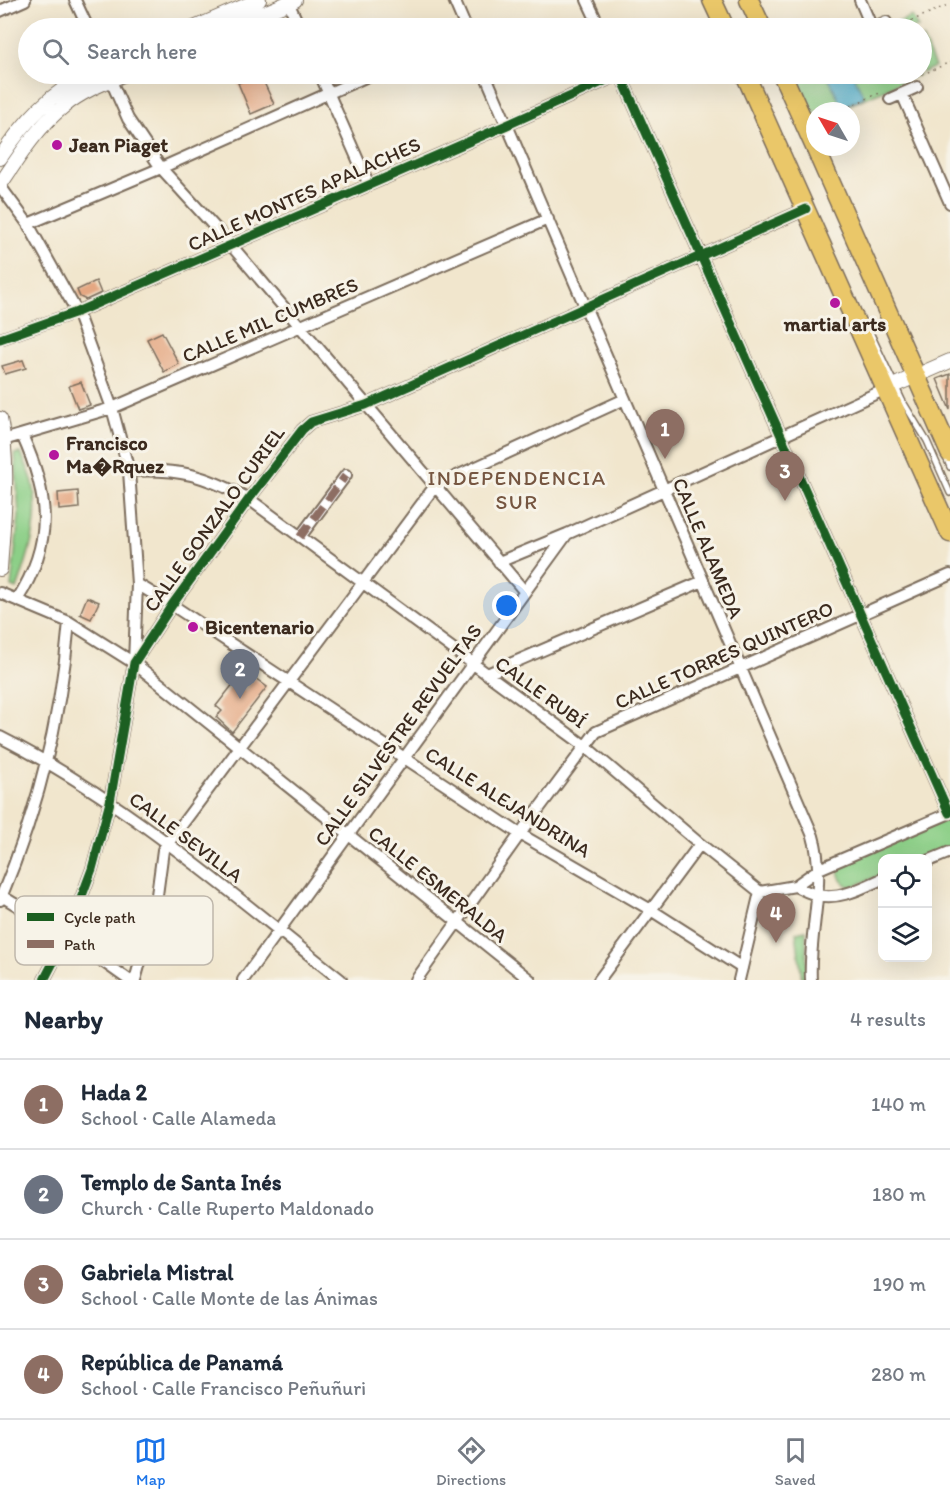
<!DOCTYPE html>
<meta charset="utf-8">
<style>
:root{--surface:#fff;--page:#f6f6f7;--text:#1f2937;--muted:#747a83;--line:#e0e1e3;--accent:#1a73e8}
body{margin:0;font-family:Itim,sans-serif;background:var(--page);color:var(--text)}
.controls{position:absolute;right:18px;bottom:18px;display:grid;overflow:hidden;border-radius:12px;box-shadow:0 6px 24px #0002}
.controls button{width:54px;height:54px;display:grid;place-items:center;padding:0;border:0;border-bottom:2px solid var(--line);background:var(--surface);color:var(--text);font:30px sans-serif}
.compass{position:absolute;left:806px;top:102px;width:54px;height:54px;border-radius:50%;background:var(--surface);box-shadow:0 6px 24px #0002;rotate:309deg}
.you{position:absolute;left:507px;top:606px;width:21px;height:21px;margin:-15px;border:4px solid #fff;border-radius:50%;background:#1a73e8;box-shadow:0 0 0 9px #1a73e833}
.badge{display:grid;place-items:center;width:39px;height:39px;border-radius:50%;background:var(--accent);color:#fff;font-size:20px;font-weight:700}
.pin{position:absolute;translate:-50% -50px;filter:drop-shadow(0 2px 3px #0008)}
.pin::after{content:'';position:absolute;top:32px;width:21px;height:18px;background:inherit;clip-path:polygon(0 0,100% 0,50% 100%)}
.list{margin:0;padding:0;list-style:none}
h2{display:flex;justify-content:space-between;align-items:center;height:78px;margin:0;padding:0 24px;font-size:26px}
h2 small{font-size:20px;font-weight:400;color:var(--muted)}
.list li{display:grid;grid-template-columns:39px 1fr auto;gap:18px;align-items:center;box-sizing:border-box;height:90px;padding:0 24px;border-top:2px solid var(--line)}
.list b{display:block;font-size:22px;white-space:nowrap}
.list p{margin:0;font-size:20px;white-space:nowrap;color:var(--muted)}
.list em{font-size:20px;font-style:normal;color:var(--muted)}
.icon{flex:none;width:33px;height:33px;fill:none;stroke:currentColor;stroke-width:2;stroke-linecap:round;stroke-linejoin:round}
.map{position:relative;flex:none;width:950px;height:980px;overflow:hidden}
.search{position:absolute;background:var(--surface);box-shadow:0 6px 24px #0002;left:18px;right:18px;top:18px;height:66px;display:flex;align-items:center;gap:15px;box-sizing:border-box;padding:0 21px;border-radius:33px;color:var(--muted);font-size:22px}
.sheet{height:438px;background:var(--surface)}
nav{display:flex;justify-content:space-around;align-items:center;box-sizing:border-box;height:84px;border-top:2px solid var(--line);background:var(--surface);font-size:16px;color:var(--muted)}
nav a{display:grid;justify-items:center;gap:3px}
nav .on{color:var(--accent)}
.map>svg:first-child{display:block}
.green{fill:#8ccf87;stroke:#647c52;stroke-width:1.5}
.water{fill:#53b4d2;stroke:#476f78;stroke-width:1.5}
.building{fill:#e5a782}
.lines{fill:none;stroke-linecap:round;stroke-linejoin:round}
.service-casing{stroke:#7b6c5b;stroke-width:8}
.minor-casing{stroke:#7b6c5b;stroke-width:14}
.tertiary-casing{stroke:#7b6c5b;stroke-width:16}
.primary-casing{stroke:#7b6c5b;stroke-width:21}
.path{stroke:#7b6c5b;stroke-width:1.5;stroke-dasharray:1.5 4.5;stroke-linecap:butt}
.service{stroke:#fff;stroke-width:5}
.minor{stroke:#fff;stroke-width:10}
.tertiary{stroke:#fff;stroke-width:14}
.primary{stroke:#eac769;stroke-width:18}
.quiet{stroke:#8d6e63;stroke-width:8;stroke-dasharray:15 8;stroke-linecap:butt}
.cycleway-casing{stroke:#f7f3e8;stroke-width:13}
.cycleway{stroke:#1b5e20;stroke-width:9}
.poi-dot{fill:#b5179e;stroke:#f7f3e8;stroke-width:2}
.labels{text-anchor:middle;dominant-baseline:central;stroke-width:6;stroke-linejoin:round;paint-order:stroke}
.poi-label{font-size:20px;font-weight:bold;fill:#3b2a1e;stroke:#f7f3e8;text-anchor:start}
.street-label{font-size:20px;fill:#3b2a1e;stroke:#f7f3e8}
.neighbourhood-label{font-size:21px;letter-spacing:1.5px;fill:#765641;stroke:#f7f3e8}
.key{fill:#f7f3e8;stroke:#bfb7ab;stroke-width:1.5}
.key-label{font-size:16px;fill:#3b2a1e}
</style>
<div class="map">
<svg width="950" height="980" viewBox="0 0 950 980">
<rect width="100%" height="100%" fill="#f7f3e8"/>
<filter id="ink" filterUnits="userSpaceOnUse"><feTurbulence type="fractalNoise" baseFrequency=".0167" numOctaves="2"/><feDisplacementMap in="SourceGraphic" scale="12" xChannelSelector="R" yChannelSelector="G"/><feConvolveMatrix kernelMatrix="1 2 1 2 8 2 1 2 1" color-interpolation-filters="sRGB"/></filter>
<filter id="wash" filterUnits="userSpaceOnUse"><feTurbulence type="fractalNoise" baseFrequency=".008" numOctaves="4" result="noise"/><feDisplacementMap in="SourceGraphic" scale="24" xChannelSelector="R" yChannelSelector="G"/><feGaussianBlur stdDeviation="1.35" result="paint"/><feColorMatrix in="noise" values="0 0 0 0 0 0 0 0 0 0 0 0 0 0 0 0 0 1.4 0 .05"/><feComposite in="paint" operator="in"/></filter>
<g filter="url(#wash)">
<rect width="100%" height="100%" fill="#f1e6cd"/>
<path class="green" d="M912 16 918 28H885H886Z
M922 37 935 67 922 73Z
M790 74H920L836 111H815V120L812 122Z
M21 453C25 463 31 473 33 484 41 520 29 555 17 589L11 587 19 516 15 454Z
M950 816V846L921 858H882V875L851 887C839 883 836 873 843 863Z
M806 930 807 980H802L796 932Z"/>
<path class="water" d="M827 74H853L864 97 842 107Z"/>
<g id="blocks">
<path class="building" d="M260 74 274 104 251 114 238 83Z
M96 281 101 293 86 300 80 297 77 290Z
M162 332 179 364 164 372 147 339Z
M23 360 26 368 5 374 2 366Z
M950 374V410L937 379Z
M81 382 90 405 78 409 69 386Z
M78 491 79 508 59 510 58 493Z
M87 597 99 602 91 619 80 614Z
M255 678 267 687 232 732 216 717 222 711 216 706 234 683 244 691Z"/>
</g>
</g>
<g filter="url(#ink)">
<use href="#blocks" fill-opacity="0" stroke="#7b6c5b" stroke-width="1.5"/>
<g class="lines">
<g class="service-casing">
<path id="service" d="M870 332 902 400 927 441 950 493
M945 455 950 467"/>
</g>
<g class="minor-casing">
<path id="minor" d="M75 0 88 28
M287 0 300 28
M454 0 466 28
M587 0 600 28
M860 0 872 28
M0 11 25 0
M872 28 886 22
M108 74 128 119 161 168 231 245 525 592
M320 74 369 185
M485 74 813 836C827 883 808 932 811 980
M902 94 950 203
M890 99 917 87
M0 186 28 224 77 312 112 408 129 471 137 584 134 663
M28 224 161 168 372 74
M0 339 77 312 507 125 620 74 949 813
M0 441 112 408 548 219
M129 471C179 468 204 475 249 499L585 746 700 844 760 892
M300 537 346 475
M499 562 567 534 886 389
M137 584 172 605 520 834 651 910 742 968
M0 593 69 622 134 663 530 980
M17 600C54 542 50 496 22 435
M487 674 703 581
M0 737C125 800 232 894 341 980
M928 861 950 852
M795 886C802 889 810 894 818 895 840 900 862 888 882 879
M760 892 795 886 819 869 950 813
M0 895 67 936 129 980
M0 900C38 810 61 719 69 622
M44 980 67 936 92 869 110 802 134 663 172 605 249 499 302 430 311 422 366 405 806 209
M135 980 155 910 163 850 435 486 625 399
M243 980 567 534
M416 980 520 834 596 732 950 575
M599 980 700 844
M739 980 760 892"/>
</g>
<g class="tertiary-casing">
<path id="tertiary" d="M194 28 259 0
M229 28 295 0
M0 158C24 122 51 91 91 74
M0 185C18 158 37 127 64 106 82 91 103 83 125 74
M886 389 950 361
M0 419C10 467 3 520 0 569"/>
</g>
<g class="primary-casing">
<path id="primary" d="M712 0 725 28
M749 0 762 28
M745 74 950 533
M782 74 815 147
M815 147 950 453"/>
</g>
<path class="path" d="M895 28 950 4
M917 77 950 62
M839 111 882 92"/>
<use href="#service" class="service"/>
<use href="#minor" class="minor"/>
<use href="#tertiary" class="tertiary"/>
<use href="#primary" class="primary"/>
<path class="quiet" d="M300 537 346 475"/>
<g class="cycleway-casing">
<path id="cycleway" d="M0 339 77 312 507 125 620 74 949 813
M44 980 67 936 92 869 110 802 134 663 172 605 249 499 302 430 311 422 366 405 806 209"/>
</g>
<use href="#cycleway" class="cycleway"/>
</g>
</g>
<g class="poi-dot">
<circle cx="57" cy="145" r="6"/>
<circle cx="835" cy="303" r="6"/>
<circle cx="54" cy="455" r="6"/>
<circle cx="193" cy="627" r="6"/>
</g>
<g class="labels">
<g class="poi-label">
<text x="69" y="145">Jean Piaget</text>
<text x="835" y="324" text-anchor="middle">martial arts</text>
<text x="66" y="443">Francisco<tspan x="66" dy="23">Ma�Rquez</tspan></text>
<text x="205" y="627">Bicentenario</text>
</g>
<g class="street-label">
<text transform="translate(304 194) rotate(-24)">CALLE MONTES APALACHES</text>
<text transform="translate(270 320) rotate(-23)">CALLE MIL CUMBRES</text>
<text transform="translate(214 519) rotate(-54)">CALLE GONZALO CURIEL</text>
<text transform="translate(708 548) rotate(67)">CALLE ALAMEDA</text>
<text transform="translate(724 655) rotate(-24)">CALLE TORRES QUINTERO</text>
<text transform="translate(541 692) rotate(36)">CALLE RUBÍ</text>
<text transform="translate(398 735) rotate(-54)">CALLE SILVESTRE REVUELTAS</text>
<text transform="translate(508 802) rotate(32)">CALLE ALEJANDRINA</text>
<text transform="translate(186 837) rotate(37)">CALLE SEVILLA</text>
<text transform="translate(438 884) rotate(39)">CALLE ESMERALDA</text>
</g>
<g class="neighbourhood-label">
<text x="517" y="477">INDEPENDENCIA<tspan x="517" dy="24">SUR</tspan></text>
</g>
</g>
<rect x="15" y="896" width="198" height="69" rx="9" class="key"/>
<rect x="27" y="913" width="27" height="8" fill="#1b5e20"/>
<rect x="27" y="940" width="27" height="8" fill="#8d6e63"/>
<g class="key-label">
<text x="64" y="923">Cycle path</text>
<text x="64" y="950">Path</text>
</g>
</svg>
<div class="controls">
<button><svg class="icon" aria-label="locate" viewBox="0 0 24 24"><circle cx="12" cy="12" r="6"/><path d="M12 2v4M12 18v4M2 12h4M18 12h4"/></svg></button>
<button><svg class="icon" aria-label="layers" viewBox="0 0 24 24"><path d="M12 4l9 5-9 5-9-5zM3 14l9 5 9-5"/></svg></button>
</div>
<svg class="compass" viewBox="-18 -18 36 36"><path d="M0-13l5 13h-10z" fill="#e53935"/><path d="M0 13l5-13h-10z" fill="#747a83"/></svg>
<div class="you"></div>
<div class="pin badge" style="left:665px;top:459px;background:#8d6e63">1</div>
<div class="pin badge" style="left:240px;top:699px;background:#6b7280">2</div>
<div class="pin badge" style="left:785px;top:501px;background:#8d6e63">3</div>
<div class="pin badge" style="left:776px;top:943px;background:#8d6e63">4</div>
<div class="search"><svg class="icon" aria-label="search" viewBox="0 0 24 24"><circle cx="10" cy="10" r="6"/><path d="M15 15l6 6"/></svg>Search here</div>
</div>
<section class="sheet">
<h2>Nearby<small>4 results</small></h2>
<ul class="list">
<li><span class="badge" style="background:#8d6e63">1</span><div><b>Hada 2</b><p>School · Calle Alameda</p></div><em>140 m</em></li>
<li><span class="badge" style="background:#6b7280">2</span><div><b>Templo de Santa Inés</b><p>Church · Calle Ruperto Maldonado</p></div><em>180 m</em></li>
<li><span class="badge" style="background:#8d6e63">3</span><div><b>Gabriela Mistral</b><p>School · Calle Monte de las Ánimas</p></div><em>190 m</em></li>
<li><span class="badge" style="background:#8d6e63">4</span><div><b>República de Panamá</b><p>School · Calle Francisco Peñuñuri</p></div><em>280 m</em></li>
</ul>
</section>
<nav>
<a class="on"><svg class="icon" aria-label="map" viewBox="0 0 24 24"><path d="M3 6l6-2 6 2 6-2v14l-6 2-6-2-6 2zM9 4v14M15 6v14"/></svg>Map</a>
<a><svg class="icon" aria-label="directions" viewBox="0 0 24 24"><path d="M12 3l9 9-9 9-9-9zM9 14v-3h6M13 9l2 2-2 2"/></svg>Directions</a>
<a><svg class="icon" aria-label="saved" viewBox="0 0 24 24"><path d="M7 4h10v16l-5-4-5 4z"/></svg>Saved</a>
</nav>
